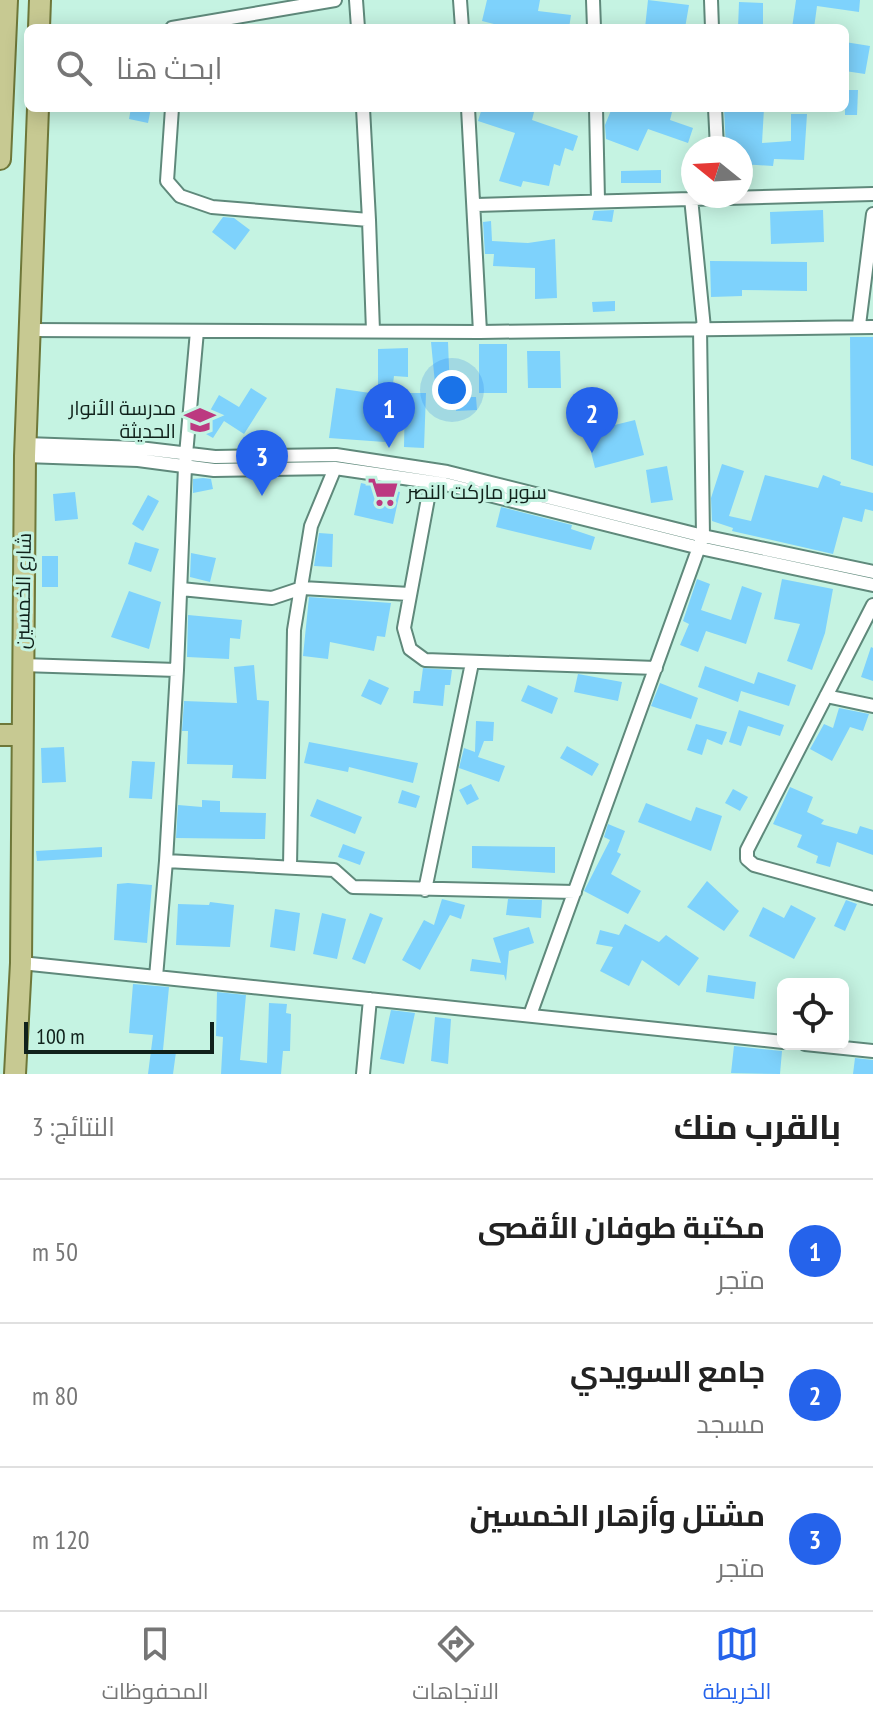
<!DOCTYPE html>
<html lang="ar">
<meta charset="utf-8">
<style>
:root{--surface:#fff;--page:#f6f6f6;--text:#222;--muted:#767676;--line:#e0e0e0;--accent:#2563eb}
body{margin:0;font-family:"PT Sans Narrow",Cairo,sans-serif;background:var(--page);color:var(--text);direction:rtl}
.controls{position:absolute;right:24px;bottom:24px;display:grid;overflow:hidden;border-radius:12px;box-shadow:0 4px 20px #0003}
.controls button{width:72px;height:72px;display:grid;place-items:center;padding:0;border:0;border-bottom:2px solid var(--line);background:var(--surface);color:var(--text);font:40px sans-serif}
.compass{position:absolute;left:681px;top:136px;width:72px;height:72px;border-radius:50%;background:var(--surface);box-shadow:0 4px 20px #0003;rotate:288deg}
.scale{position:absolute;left:24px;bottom:20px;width:190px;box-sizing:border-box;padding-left:8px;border:4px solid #10211b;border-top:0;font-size:22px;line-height:28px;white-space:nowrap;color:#10211b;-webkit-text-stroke:6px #c5f3e2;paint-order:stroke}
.you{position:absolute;left:452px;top:390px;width:28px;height:28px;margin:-20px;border:6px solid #fff;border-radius:50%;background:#1a73e8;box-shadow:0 0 0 12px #1a73e833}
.badge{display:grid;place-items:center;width:52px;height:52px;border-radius:50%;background:var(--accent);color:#fff;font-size:26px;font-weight:700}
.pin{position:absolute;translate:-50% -66px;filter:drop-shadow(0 2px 4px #0008)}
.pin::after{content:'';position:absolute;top:42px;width:28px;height:24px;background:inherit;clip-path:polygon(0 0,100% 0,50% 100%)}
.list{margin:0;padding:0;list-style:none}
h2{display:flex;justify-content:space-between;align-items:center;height:104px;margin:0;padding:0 32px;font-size:34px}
h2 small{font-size:26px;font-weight:400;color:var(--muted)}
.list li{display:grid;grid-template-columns:52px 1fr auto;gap:24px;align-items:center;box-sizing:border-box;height:144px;padding:0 32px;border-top:2px solid var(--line)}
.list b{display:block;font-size:30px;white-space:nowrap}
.list p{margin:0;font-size:26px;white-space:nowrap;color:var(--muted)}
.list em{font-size:26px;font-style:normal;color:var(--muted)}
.icon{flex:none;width:44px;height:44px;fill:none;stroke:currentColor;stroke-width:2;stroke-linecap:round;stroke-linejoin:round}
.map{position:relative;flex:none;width:873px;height:1074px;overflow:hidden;direction:ltr}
.search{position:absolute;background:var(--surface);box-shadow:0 4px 20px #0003;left:24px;right:24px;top:24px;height:88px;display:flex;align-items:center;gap:20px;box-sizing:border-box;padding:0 28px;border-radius:12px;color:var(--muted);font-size:30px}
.sheet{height:536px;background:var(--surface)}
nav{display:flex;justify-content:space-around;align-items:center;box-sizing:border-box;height:112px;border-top:2px solid var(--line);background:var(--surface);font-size:22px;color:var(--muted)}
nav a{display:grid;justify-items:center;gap:4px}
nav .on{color:var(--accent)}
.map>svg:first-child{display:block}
.building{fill:#7ed2fc}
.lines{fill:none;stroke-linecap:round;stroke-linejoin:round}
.street-casing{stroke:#5f897b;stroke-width:16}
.primary-casing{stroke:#6e7739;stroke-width:24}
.street{stroke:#fff;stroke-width:12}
.primary{stroke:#c7c992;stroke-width:20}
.labels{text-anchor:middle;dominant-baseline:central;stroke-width:6;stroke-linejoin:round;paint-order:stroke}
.poi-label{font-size:20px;fill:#10211b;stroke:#c5f3e2;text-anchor:end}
.street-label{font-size:20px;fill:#10211b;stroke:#c5f3e2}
</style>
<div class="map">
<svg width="873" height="1074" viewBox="0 0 873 1074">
<rect width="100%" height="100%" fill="#c5f3e2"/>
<path class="building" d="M487 0H540L538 11 571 15 569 28H530L515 24 510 28 482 21Z
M648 0 689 5 685 28H645Z
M796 0H860L859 12 817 6 814 28H792Z
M739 2 763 3V28H738Z
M845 42 870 46 865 74 845 71Z
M845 90H858L857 115H845Z
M131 108H151L148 123 129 119Z
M482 108H535L532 120 578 136 573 151 565 148 560 166 554 164 549 186 523 181 521 187 499 181 515 133 478 121Z
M612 108H673L670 120 693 128 688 143 648 129 638 151 606 139 605 125Z
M724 108H764L762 143 791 141V114H807L804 160 774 159 773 166 741 164V148H726Z
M661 170V183H621V171Z
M614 210 612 222 592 220 594 211Z
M823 210 824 242 771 244 770 212Z
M223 217 234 218 250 230 235 250 212 232Z
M491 221 492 241 528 243 555 239 557 298 535 299V268L493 266 494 254H485L483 222Z
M710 261 807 262V291L742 290V296L711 297Z
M615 301V311L593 312 592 302Z
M850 337H873V466L851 459Z
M431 342H448L450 392 436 394Z
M479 344H507V393H479Z
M408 348V377L394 376 385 442 329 438 336 388 370 393 371 389 378 390V349Z
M527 351H560L561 388H528Z
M251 388 267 398 244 434 224 421 213 438 199 430 219 395 239 407Z
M405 393H426L424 448 404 447Z
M455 397H476L477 410 456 411Z
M635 420 644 455 595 468 586 432Z
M722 464 744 471 729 516 751 521 765 475 818 488 823 475 841 482 840 485 873 493V511L865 509 862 522 843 517 833 554 732 531 733 528 712 521 711 498Z
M667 466 673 500 651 503 646 470Z
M203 478 211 479 213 489 193 493V479Z
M361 483 400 492 393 524 354 515Z
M75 492 78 519 55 521 53 494Z
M148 495 159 501 143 531 132 524Z
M501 507 572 525 571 529 595 537 591 550 496 527Z
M319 533 333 534 332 567 314 566Z
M135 542 159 549 151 572 128 564Z
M191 553 216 558 210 582 190 577Z
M42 556H58V587H42Z
M697 579 710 584 701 610 731 620 742 586 762 593 746 644 706 631 698 652 680 645 689 624 683 621Z
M782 579 833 589 825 633 812 670 787 661 800 624 774 619Z
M129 591 161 602 149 649 111 637Z
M309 597 391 603 385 637 377 636 374 651 330 642 328 659 303 656Z
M188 615 242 620 240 639 230 638 229 659 187 657Z
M871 647 873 648V681L861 677Z
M254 665 257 700 269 701 266 779 232 778 233 765 187 764 188 731H182L184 701 237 703 234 667Z
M705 666 754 684 758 672 796 685 789 706 741 691 738 702 698 687Z
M423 668 452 670 450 685H445L443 706 413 703 414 691H420Z
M578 674 622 682 618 701 574 692Z
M369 679 389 688 381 705 361 696Z
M660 683 698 698 691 719 651 706Z
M528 685 558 698 552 714 521 701Z
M839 708 869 714 863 731 850 727 832 761 810 749 824 724 833 728Z
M739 710 784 725 780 736 748 726 741 746 729 742Z
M476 721 494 722 493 741H484L478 757 505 766 499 782 459 768 464 748 475 752Z
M696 724 727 732 722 745 707 739 702 755 687 750Z
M309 742 418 763 413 783 349 767 348 772 304 763Z
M567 746 599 764 592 776 560 758Z
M64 747 66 782 42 783 41 748Z
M132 761 155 762 152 799 129 798Z
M471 784 479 799 467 805 459 790Z
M790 787 813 797 807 812 824 820 821 824 857 834 860 826 873 830V855L837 842 830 867 816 863 818 856 797 847 802 835 773 824Z
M733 789 748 797 740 811 725 803Z
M402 790 420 796 416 808 398 803Z
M317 799 362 817 355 834 310 816Z
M202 800 220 801V812L266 813 265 839 176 838 178 805 202 807Z
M646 803 691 821 696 807 722 816 711 851 638 822Z
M608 824 625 831 617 852 621 854 611 874 641 891 628 914 584 891 610 840 604 837Z
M343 844 365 852 360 865 338 857Z
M472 846 555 847V873L472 868Z
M102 847V857L37 861 36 851Z
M707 881 739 911 724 931 687 907Z
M128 883 152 885 147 943 114 940 117 884Z
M442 899 465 905 461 919 450 915 420 970 402 960 424 920 434 925Z
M508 899 542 900 541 918 506 915Z
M846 900 857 904 845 931 834 926Z
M210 902 234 905 230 947 176 945 178 904 209 905Z
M791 905 816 918 794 959 749 936 763 907 784 918Z
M275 909 300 913 295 951 270 947Z
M322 913 346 919 337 959 313 954Z
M370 913 383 918 365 964 352 959Z
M625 924 659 942 666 935 699 958 679 986 642 960 629 986 600 971 613 947 596 944 600 930 619 935Z
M529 927 534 943 509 951 506 981 504 975 470 971 472 959 501 963 493 938Z
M708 975 756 982 754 999 706 992Z
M133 984 169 987 163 1050 176 1052 173 1074H148L153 1035 129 1033Z
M217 992 246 995 240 1060 267 1063 269 1003 287 1004 286 1013 291 1014 290 1051H283L281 1074H221L223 1037 216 1036Z
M391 1010 415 1013 404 1064 380 1059Z
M435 1017 451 1019 448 1064 431 1061Z
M734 1046 782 1051 780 1074 731 1073Z
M855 1058 873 1060V1074H853Z"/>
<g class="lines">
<g class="street-casing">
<path id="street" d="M356 0 358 28
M460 0 462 28
M593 0 594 28
M711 0 712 28
M172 28 335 0
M172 108 167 181 180 196 212 207 369 220 373 331
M363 108 369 220
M468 108 480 332
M596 108 598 200
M715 108 717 148
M691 198 704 328
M476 205 873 194
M859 325 873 214
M29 330 480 332 873 327
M26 444 139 448 215 457 336 455 447 472 703 536 873 572
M25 456 138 460 214 470 335 468 445 484 700 548 873 585
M431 482 404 628 410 649 425 660 656 668
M181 589 272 598 302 588 410 594
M873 605 747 850V859L754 865 873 898
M22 665 177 670 166 861
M177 670 185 466 197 331
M826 696 873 706
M290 867 294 630 311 526 335 468
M425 890 472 663
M21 963 783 1042
M156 977 166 861 334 870 353 887 575 892
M530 1015 703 536 700 328
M805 1044 873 1051
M363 1074 370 999"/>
</g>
<g class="primary-casing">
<path id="primary" d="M39 28 40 0
M0 159 7 0
M0 735H21
M15 1074 21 963 25 456 38 108"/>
</g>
<use href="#street" class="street"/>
<use href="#primary" class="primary"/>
</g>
<defs>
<g id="school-bare" transform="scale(2.4)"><path d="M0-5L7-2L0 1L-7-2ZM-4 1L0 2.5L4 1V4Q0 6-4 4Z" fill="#bc3980" stroke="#c5f3e2" stroke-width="2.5" paint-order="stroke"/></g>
<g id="supermarket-bare" transform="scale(2.4)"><path d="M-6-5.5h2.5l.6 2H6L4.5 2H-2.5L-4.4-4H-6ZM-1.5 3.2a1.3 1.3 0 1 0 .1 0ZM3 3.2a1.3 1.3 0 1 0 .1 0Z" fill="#bc3980" stroke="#c5f3e2" stroke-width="2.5" paint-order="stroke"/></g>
</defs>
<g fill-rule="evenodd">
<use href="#school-bare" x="200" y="420"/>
<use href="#supermarket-bare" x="383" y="492"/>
</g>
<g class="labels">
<g class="poi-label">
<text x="176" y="408">مدرسة الأنوار<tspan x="176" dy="23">الحديثة</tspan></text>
<text x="407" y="492" text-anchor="start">سوبر ماركت النصر</text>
</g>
<g class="street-label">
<text transform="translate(23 591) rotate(-89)">شارع الخمسين</text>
</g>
</g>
</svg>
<div class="controls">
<button><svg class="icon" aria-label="locate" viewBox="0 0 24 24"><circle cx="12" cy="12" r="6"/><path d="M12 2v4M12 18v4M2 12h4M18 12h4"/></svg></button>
</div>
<svg class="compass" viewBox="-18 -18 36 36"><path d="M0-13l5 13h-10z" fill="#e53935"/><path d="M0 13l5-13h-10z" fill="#767676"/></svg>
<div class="scale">100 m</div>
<div class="you"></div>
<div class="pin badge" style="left:389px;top:448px">1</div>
<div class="pin badge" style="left:592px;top:453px">2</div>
<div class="pin badge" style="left:262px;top:496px">3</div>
<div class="search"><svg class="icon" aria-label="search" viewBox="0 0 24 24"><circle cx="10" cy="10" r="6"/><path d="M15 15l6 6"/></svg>ابحث هنا</div>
</div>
<section class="sheet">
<h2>بالقرب منك<small>النتائج: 3</small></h2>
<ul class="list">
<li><span class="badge">1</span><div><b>مكتبة طوفان الأقصى</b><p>متجر</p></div><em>50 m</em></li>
<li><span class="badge">2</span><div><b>جامع السويدي</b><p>مسجد</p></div><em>80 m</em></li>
<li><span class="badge">3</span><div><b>مشتل وأزهار الخمسين</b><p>متجر</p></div><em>120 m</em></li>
</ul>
</section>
<nav>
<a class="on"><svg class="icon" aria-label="map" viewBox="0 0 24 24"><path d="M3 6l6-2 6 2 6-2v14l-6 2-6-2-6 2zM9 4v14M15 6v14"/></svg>الخريطة</a>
<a><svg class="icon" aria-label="directions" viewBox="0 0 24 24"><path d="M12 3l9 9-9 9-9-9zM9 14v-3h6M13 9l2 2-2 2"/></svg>الاتجاهات</a>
<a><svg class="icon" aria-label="saved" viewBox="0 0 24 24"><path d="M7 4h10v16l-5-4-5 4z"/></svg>المحفوظات</a>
</nav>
